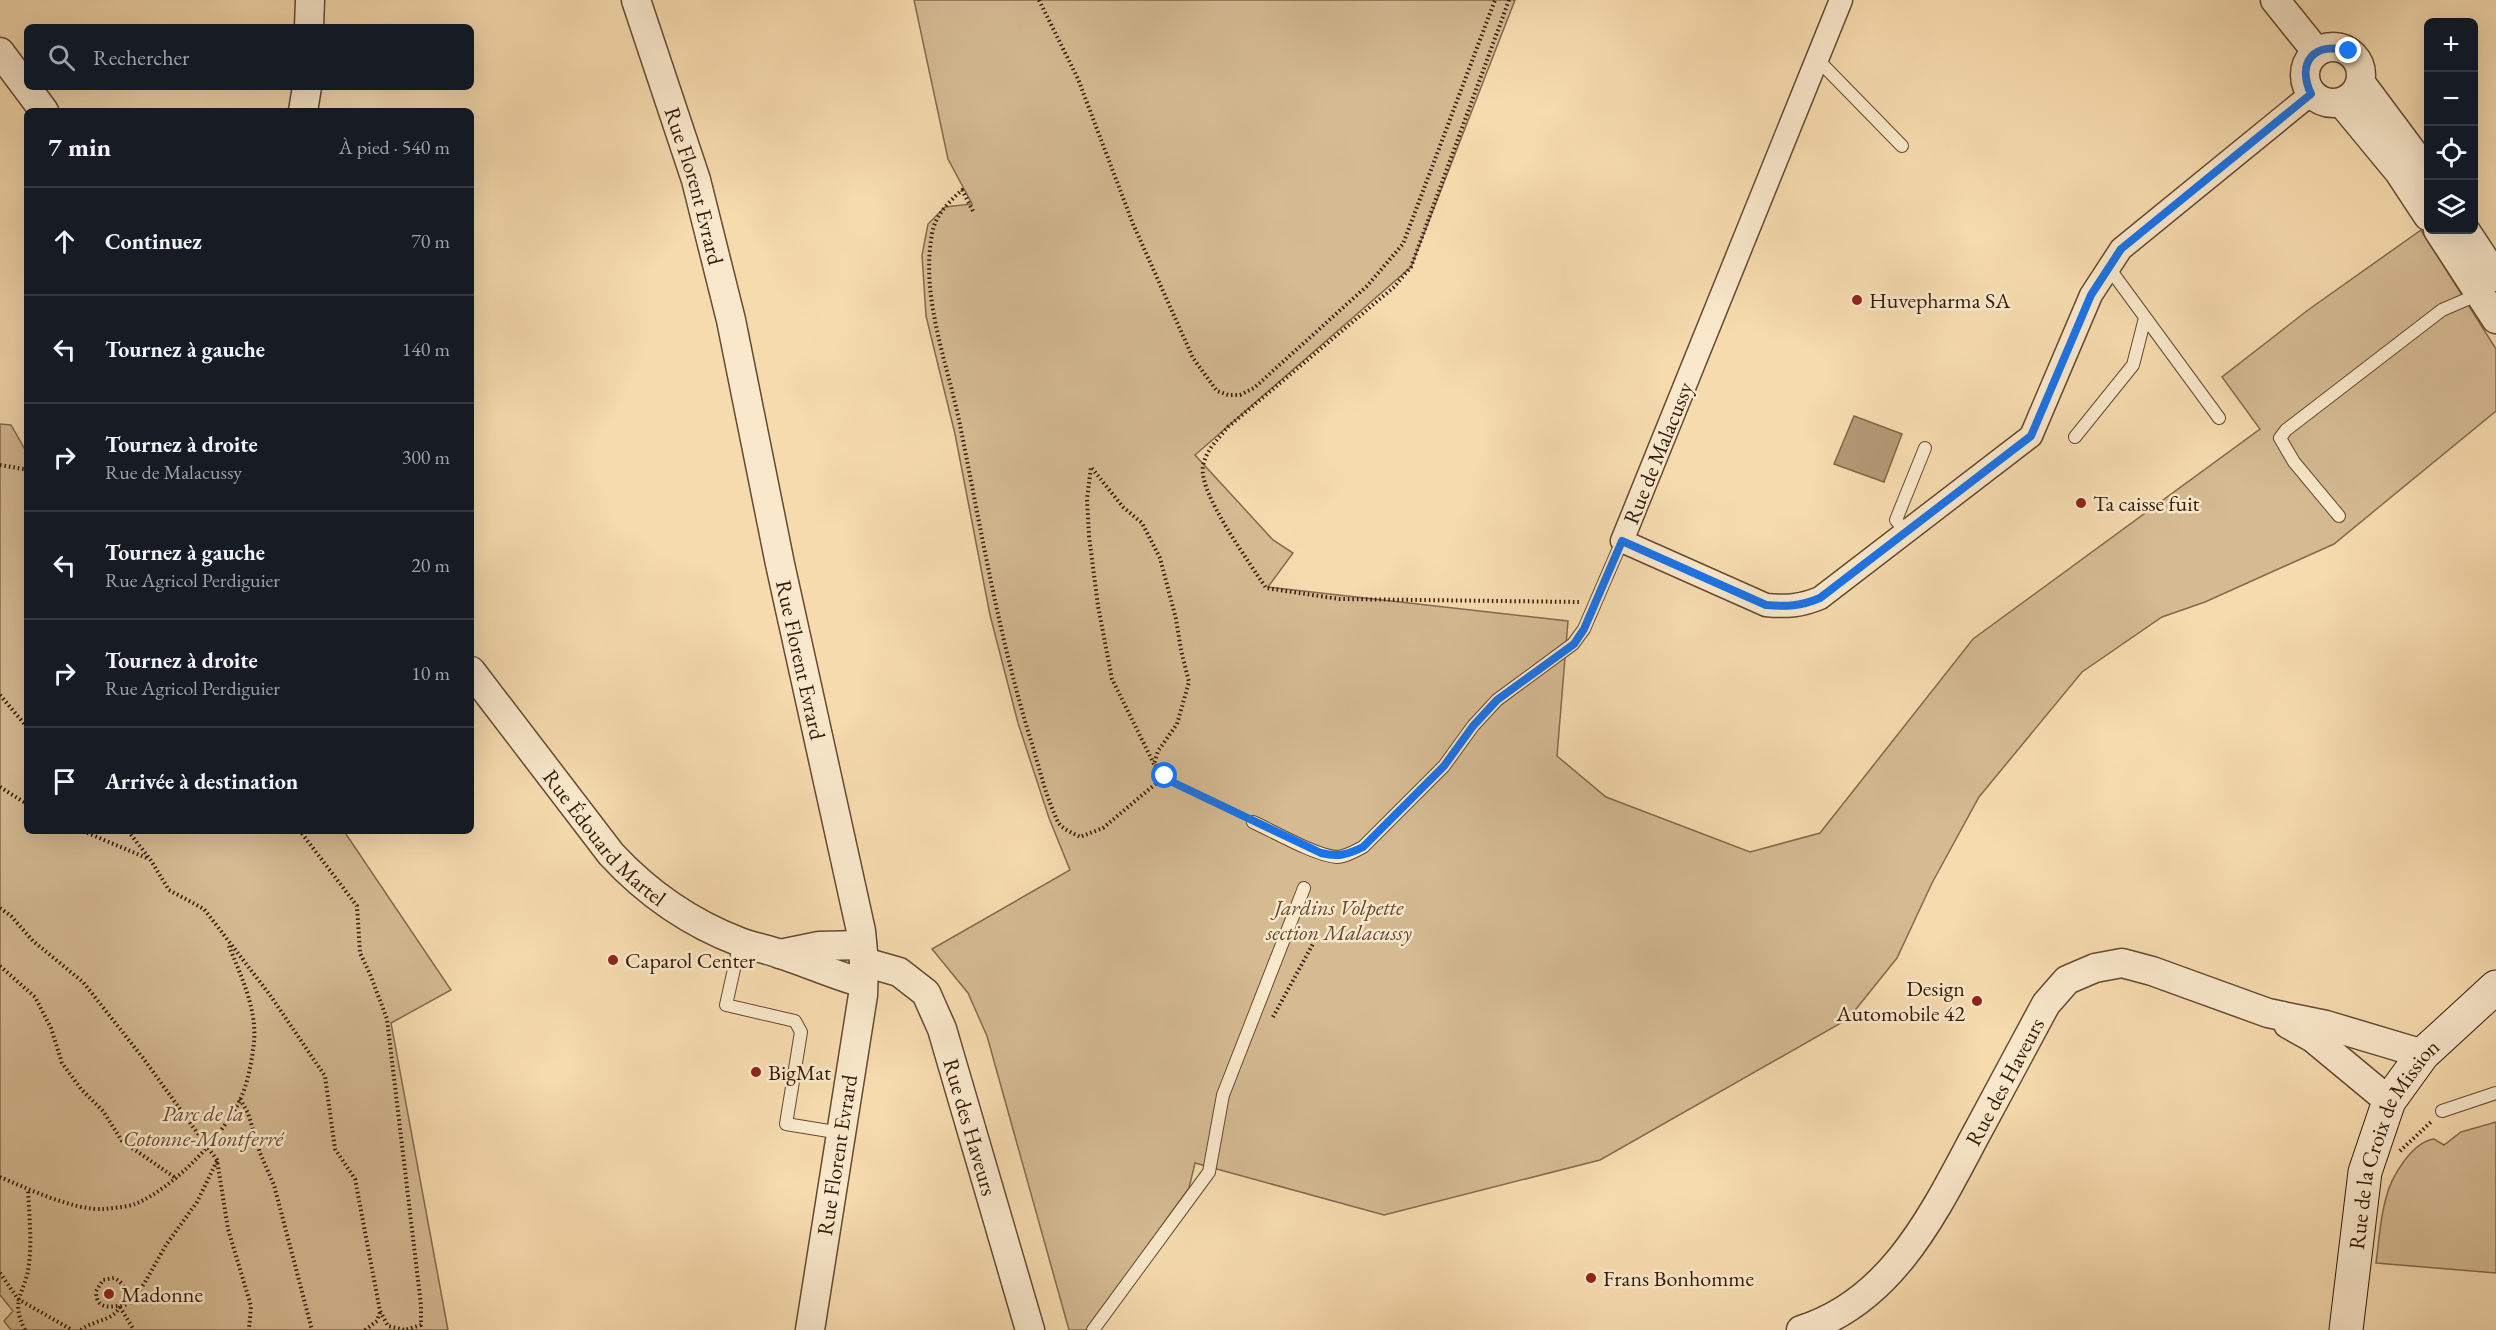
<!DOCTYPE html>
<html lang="fr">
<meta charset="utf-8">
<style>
:root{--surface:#171b24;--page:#20242c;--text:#f1f3f6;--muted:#9ea1a6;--line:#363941}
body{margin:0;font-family:"EB Garamond",serif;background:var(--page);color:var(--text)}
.controls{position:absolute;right:18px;top:18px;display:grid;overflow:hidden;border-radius:9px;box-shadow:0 6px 24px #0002}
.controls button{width:54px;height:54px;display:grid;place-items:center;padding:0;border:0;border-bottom:2px solid var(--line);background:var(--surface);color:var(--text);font:30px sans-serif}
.stop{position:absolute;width:18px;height:18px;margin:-14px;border:4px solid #1a73e8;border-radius:50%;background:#fff}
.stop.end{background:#1a73e8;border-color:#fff;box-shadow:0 2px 6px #0008}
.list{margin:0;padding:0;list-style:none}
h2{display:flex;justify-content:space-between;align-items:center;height:78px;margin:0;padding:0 24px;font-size:26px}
h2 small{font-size:20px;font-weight:400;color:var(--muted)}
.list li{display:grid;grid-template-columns:39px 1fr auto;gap:18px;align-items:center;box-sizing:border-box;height:108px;padding:0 24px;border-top:2px solid var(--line)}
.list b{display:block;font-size:22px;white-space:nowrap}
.list p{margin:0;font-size:20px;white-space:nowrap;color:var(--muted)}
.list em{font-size:20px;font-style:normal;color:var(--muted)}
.icon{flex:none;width:33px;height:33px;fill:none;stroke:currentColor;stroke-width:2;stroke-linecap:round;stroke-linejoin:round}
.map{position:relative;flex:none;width:2496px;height:1330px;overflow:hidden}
.search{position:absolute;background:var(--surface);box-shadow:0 6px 24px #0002;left:24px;top:24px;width:450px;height:66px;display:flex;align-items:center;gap:15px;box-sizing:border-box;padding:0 21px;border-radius:9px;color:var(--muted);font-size:22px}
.panel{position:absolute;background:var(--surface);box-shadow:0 6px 24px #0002;left:24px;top:108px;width:450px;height:726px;border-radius:9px}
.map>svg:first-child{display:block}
.green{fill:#d5ba92;stroke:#846a4c;stroke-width:1.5}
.water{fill:#b49976;stroke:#806649;stroke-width:1.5}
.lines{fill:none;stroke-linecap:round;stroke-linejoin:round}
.service-casing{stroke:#644a30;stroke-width:14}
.minor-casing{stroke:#644a30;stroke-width:25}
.tertiary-casing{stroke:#644a30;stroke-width:31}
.secondary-casing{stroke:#331906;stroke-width:35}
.path{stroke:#331906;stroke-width:4;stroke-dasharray:1.5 3;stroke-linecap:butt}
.service{stroke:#f9e8cb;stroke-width:12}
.minor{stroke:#f9e8cb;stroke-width:22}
.tertiary{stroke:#f9e8cb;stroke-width:28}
.secondary{stroke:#f9e8cb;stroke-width:33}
.route{stroke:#1a73e8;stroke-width:8}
.poi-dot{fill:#8f2418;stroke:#f9e8cb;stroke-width:2}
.labels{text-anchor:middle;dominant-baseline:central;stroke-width:5;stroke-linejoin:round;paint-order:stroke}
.street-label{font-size:22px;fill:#331906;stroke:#f9e8cb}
.poi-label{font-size:22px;fill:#331906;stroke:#f9e8cb;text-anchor:start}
.park-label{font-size:22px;font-style:italic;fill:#644930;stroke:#f9e8cb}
</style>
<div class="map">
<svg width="2496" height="1330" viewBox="0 0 2496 1330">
<rect width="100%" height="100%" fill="#f6dbaf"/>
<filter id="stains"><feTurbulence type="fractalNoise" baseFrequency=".00333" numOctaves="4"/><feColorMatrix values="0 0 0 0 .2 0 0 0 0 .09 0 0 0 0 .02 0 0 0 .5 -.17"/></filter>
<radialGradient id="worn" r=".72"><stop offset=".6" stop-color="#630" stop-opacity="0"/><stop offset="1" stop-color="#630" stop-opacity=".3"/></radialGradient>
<path class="green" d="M914 0H1515L1411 267 1195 455 1273 540 1293 553 1268 587 1568 621 1557 756 1606 797 1750 852 1820 833 1973 639 2260 429 2222 377 2308 310 2421 230 2496 349V411L2334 544 2205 602 2162 617 2082 672 1979 797 1932 883 1897 958 1848 1019 1600 1160 1384 1215 1195 1163 1189 1188 1087 1330H1069L987 1036 968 993 932 949 1070 870 1049 818 1018 723 990 615 955 434 926 316 922 255 928 224 945 207 972 204 948 159Z
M0 424 11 425 27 453V831H344L451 990 391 1023 448 1330H11L4 1321 13 1311 0 1295Z
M2496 1122V1273L2376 1263C2379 1242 2380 1219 2386 1198 2391 1177 2412 1142 2434 1139L2444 1145 2461 1132Z"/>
<path class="water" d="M1854 416 1902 434 1884 482 1834 464Z"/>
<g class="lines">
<g class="service-casing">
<path id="service" d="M1817 59 1902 146
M2109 268 2219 418
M2075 437 2133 365 2145 318
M2339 516 2294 462 2280 438 2286 430 2442 310 2479 294
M1905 531 1896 520 1925 448
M1253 822C1273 831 1316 856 1337 857 1346 857 1355 851 1363 847L1444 766 1473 726 1497 700 1573 644 1584 629 1622 541
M740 942 726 1005 795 1021 801 1032 786 1124 841 1133
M2442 1111 2496 1093
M1093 1330 1209 1172 1223 1095 1304 888"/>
</g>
<g class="minor-casing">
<path id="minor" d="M1841 0 1622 541 1766 605C1786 607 1801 606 1820 598L2031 436 2091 295 2121 249 2311 94"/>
</g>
<g class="tertiary-casing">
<g id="tertiary">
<path id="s1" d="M636 0 696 180 731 320 780 564 861 931 864 962 863 995 810 1330"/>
<path d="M2275 0 2316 51"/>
<path d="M309 27 310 0"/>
<circle cx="2333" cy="75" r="28"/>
<path d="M0 52 44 111"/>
<path d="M2361 83 2428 173"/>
<path d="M2342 103 2399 172 2428 216"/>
<path d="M303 111 307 87"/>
<path d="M2438 230 2496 319"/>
<path d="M2465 230 2496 277"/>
<path id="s2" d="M471 671 611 854C647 893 690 923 740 942 753 947 767 949 780 954 808 963 834 975 863 983"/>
<path d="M780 954 819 946 862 945"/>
<path id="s3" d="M864 962 899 972 926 993 942 1029 1030 1330"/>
<path d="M2288 1024 2313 1038 2389 1101"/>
<path id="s4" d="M1801 1330C1891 1302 1933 1215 1974 1138 1998 1093 2022 1049 2046 1004L2067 980 2095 968 2122 963 2152 971 2268 1013 2326 1025 2423 1054"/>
</g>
</g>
<g class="secondary-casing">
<g id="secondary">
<path id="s5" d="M2346 1330 2365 1172 2389 1101 2423 1054 2496 987"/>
</g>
</g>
<path class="path" d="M1039 0 1078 79 1133 224 1193 358 1217 391 1228 395H1240L1254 388 1367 286 1403 244 1495 0
M1509 0 1411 267 1394 287 1228 427C1218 439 1206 450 1203 466 1198 493 1250 563 1266 588L1339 599 1580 602
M973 211 962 190C949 202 935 215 932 234 920 299 949 367 961 430 982 535 1000 642 1032 744 1040 770 1046 797 1058 822 1062 829 1073 833 1080 837L1103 828 1165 776
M0 465 24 469 27 473
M0 695 27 727
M1154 764 1112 679 1098 606 1089 536 1087 499 1091 467 1123 507 1142 523 1160 558 1176 619 1181 650 1189 682 1177 724 1158 751 1154 764 1168 780 1239 815
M0 787 27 804
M83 831 149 859
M128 831 150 859 169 890 204 909 270 995 325 1076 335 1149 355 1179 380 1311 388 1326 405 1330 421 1325V1305L387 1019 370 974 360 953 357 906 300 831
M0 908 11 916 33 941 83 982 143 1058 217 1160 228 1229 251 1306 249 1330
M0 966 35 997 51 1028 62 1063 81 1089 103 1111 122 1141 177 1179
M1273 1017 1314 942
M240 1099 248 1113 260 1153 274 1185 312 1330
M2400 1151 2432 1121
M0 1177C26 1188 75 1211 104 1209 113 1208 127 1207 135 1204 174 1188 222 1137 240 1100 248 1083 252 1060 254 1042 257 1009 241 976 229 946
M0 1273 18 1299 72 1330
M120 1307 134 1330
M25 1330C9 1299 26 1293 29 1264 32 1240 29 1214 28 1189
M81 1330C90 1322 107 1321 115 1313 126 1302 131 1286 114 1278L103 1280 96 1291C96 1313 115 1306 129 1304L144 1284 166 1245 197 1202 217 1161
M365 1330 377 1321 380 1312"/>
<use href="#service" class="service"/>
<use href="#minor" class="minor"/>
<use href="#tertiary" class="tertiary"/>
<use href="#secondary" class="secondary"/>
</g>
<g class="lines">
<path class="route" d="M1165 776 1168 780 1321 853C1338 857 1347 855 1363 847L1444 766 1473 726 1497 700 1574 644 1584 629 1622 541 1766 605C1786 607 1801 606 1820 598L2031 436 2091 295 2121 249 2311 94C2296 61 2315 41 2349 51"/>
</g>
<g class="poi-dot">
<circle cx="1857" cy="300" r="6"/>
<circle cx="2081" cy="503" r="6"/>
<circle cx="613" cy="960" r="6"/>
<circle cx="1977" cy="1001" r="6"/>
<circle cx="756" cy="1072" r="6"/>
<circle cx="1591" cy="1278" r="6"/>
<circle cx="109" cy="1294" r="6"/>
</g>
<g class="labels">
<g class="street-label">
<text stroke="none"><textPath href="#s1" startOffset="195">Rue Florent Evrard</textPath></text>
<text transform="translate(1658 453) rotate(-68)">Rue de Malacussy</text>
<text stroke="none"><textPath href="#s1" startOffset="681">Rue Florent Evrard</textPath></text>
<text stroke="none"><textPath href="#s2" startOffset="214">Rue Édouard Martel</textPath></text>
<text stroke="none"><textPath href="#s4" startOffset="330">Rue des Haveurs</textPath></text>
<text stroke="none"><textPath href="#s3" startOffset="212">Rue des Haveurs</textPath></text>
<text stroke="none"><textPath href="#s5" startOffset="195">Rue de la Croix de Mission</textPath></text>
<text transform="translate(837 1155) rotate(-81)">Rue Florent Evrard</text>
</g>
<g class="poi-label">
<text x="1869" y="300">Huvepharma SA</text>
<text x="2093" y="503">Ta caisse fuit</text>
<text x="625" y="960">Caparol Center</text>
<text x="1965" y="988" text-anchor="end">Design<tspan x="1965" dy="25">Automobile 42</tspan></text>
<text x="768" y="1072">BigMat</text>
<text x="1603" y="1278">Frans Bonhomme</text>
<text x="121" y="1294">Madonne</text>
</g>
<g class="park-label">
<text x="1339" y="907">Jardins Volpette<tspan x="1339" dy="25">section Malacussy</tspan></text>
<text x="203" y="1113">Parc de la<tspan x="203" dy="25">Cotonne-Montferré</tspan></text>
</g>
</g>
<rect width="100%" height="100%" filter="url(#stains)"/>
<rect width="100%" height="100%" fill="url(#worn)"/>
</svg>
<div class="controls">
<button>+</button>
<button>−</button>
<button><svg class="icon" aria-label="locate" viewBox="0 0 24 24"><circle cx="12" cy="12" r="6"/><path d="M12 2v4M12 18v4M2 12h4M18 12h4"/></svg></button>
<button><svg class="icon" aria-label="layers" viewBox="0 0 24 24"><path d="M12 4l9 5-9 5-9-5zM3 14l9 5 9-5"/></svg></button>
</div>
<div class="stop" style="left:1165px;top:776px"></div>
<div class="stop end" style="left:2349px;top:51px"></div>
<div class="search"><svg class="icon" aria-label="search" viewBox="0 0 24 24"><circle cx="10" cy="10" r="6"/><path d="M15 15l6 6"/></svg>Rechercher</div>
<section class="panel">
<h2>7 min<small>À pied · 540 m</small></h2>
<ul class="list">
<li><svg class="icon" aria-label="ahead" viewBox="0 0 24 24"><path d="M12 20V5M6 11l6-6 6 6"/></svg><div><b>Continuez</b></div><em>70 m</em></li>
<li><svg class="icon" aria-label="left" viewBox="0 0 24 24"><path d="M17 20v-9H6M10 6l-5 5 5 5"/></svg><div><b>Tournez à gauche</b></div><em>140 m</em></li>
<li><svg class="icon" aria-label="right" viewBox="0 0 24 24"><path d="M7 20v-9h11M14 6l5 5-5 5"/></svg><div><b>Tournez à droite</b><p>Rue de Malacussy</p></div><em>300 m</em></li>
<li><svg class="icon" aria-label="left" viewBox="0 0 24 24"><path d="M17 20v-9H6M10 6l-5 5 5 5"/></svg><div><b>Tournez à gauche</b><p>Rue Agricol Perdiguier</p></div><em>20 m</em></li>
<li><svg class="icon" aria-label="right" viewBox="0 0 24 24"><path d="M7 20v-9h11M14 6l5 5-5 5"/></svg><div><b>Tournez à droite</b><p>Rue Agricol Perdiguier</p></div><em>10 m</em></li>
<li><svg class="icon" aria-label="arrive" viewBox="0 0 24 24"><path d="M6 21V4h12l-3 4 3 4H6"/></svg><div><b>Arrivée à destination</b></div></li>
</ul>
</section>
</div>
